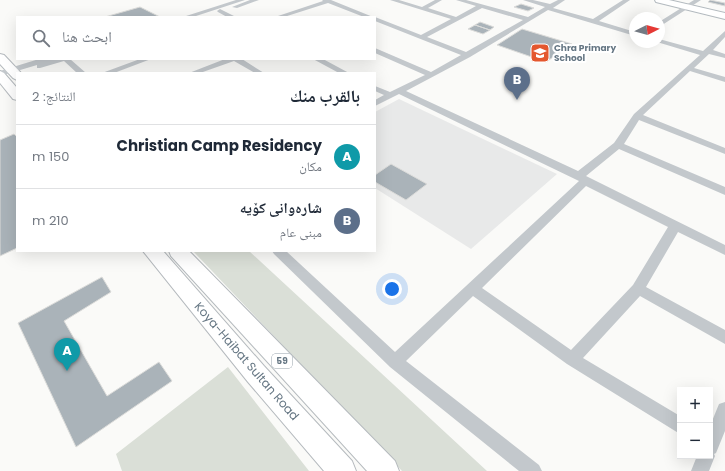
<!DOCTYPE html>
<html lang="ar">
<meta charset="utf-8">
<style>
:root{--surface:#fff;--page:#f6f6f7;--text:#1f2937;--muted:#747a83;--line:#e0e1e3;--accent:#e4572e}
body{margin:0;font-family:Poppins,"Noto Naskh Arabic",sans-serif;background:var(--page);color:var(--text);direction:rtl}
.controls{position:absolute;right:12px;bottom:12px;display:grid;overflow:hidden;border-radius:0px;box-shadow:0 4px 16px #0002}
.controls button{width:36px;height:36px;display:grid;place-items:center;padding:0;border:0;border-bottom:1px solid var(--line);background:var(--surface);color:var(--text);font:20px sans-serif}
.compass{position:absolute;left:629px;top:12px;width:36px;height:36px;border-radius:50%;background:var(--surface);box-shadow:0 4px 16px #0002;rotate:84deg}
.you{position:absolute;left:392px;top:289px;width:14px;height:14px;margin:-10px;border:3px solid #fff;border-radius:50%;background:#1a73e8;box-shadow:0 0 0 6px #1a73e833}
.badge{display:grid;place-items:center;width:26px;height:26px;border-radius:50%;background:var(--accent);color:#fff;font-size:13px;font-weight:700}
.pin{position:absolute;translate:-50% -33px;filter:drop-shadow(0 1px 2px #0008)}
.pin::after{content:'';position:absolute;top:21px;width:14px;height:12px;background:inherit;clip-path:polygon(0 0,100% 0,50% 100%)}
.list{margin:0;padding:0;list-style:none}
h2{display:flex;justify-content:space-between;align-items:center;height:52px;margin:0;padding:0 16px;font-size:17px}
h2 small{font-size:13px;font-weight:400;color:var(--muted)}
.list li{display:grid;grid-template-columns:26px 1fr auto;gap:12px;align-items:center;box-sizing:border-box;height:64px;padding:0 16px;border-top:1px solid var(--line)}
.list b{display:block;font-size:15px;white-space:nowrap}
.list p{margin:0;font-size:13px;white-space:nowrap;color:var(--muted)}
.list em{font-size:13px;font-style:normal;color:var(--muted)}
.icon{flex:none;width:22px;height:22px;fill:none;stroke:currentColor;stroke-width:2;stroke-linecap:round;stroke-linejoin:round}
.map{position:relative;flex:none;width:725px;height:471px;overflow:hidden;direction:ltr}
.search{position:absolute;background:var(--surface);box-shadow:0 4px 16px #0002;left:16px;top:16px;width:360px;height:44px;display:flex;align-items:center;gap:10px;box-sizing:border-box;padding:0 14px;border-radius:0px;color:var(--muted);font-size:15px}
.panel{position:absolute;background:var(--surface);box-shadow:0 4px 16px #0002;left:16px;top:72px;width:360px;height:180px;border-radius:0px;direction:rtl}
.map>svg:first-child{display:block}
.built{fill:#e8e9e9}
.green{fill:#dadfd7}
.building{fill:#aab3b9;stroke:#dcdcda}
.lines{fill:none;stroke-linecap:round;stroke-linejoin:round}
.secondary-casing{stroke:#b3babf;stroke-width:2}
.primary-casing{stroke:#b5babe;stroke-width:2}
.street{fill:#c3c8cc;fill-rule:evenodd}
.secondary{fill:#fff;fill-rule:evenodd}
.primary{fill:#fff;fill-rule:evenodd}
.labels{text-anchor:middle;dominant-baseline:central;stroke-width:4;stroke-linejoin:round;paint-order:stroke}
.far-poi-label{font-size:9px;font-weight:bold;fill:#657683;stroke:#fff;text-anchor:start}
.shield{fill:#fff;stroke:#939fa8;stroke-width:1}
.shield-label{font-size:9px;font-weight:bold;fill:#657683}
.near-street-label{font-size:12px;fill:#657683;stroke:#fff}
</style>
<div class="map">
<svg width="725" height="471" viewBox="0 0 725 471">
<rect width="100%" height="100%" fill="#fafaf8"/>
<path class="built" d="M399 99 557 174 471 249 375 188V112Z"/>
<path class="green" d="M193 251H249L487 471H402Z
M228 367 309 471H122L116 454Z"/>
<path class="building" d="M710 0 725 3V6L708 2Z
M521 4 534 8 528 11 514 7Z
M140 7 160 17H105Z
M480 22 494 27 490 30 475 25Z
M475 25 490 30 483 34 468 29Z
M522 29 572 44 546 62 497 45Z
M14 134 17 137V248L0 256V140Z
M391 164 427 184 406 200 375 182V175Z
M102 277 111 292 64 321 107 396 159 362 172 381 76 447 18 323Z"/>
<g class="lines">
<g class="secondary-casing">
<path id="secondary" d="M655 0H669L725 13V19L656 2Z"/>
</g>
<g class="primary-casing">
<path id="primary" d="M0 54 4 55 21 73H17V80L13 78 0 64Z
M0 71 4 73 17 88V100L13 99 0 83Z
M143 251H163L264 366 352 461 356 471H324L248 382Z
M169 251H189L395 461 399 471H367L171 256Z"/>
</g>
<path class="street" d="M236 0H245L193 17H183Z
M250 0H259L237 8 232 7Z
M322 0H331L373 17H364L328 3 284 17H275L323 1Z
M390 0H399L422 7 435 0H442L428 8 456 17 476 6 456 0H466L528 17 545 7 523 0H533L550 4 558 0H565L553 8 593 19 623 0H630L599 21 635 32V36L548 10 470 57 406 91 578 171 614 143 634 114 700 55 657 42H659V39L703 51 725 31V37L713 50 725 54V58L709 54 694 68 725 77V82L690 71 643 115 725 148V154L639 120 624 144 725 187V195L619 149 586 176 725 245V255L678 232 646 287 725 330V344L640 296 583 358 680 416V434L567 364 473 296 406 361 539 465 542 471H519L390 367 274 254 272 251H286L395 352 579 181 399 94 375 106V100L384 95 375 91V86L390 92 425 75 375 53V48L431 72 461 55 375 21V17L421 35 451 19ZM482 8 523 20 466 52 427 37ZM586 186 668 227 633 285 571 350 482 288Z
M694 0H701L659 27V22Z
M220 9 234 16 235 17H227L218 12 217 11Z
M39 59H51L50 60 70 59 86 73H77L64 61 40 68H37V65L0 76V71Z
M140 59H151L114 73H102Z
M225 59H242L264 73H255L234 61 200 73H189Z
M313 59H323L349 73H339Z
M725 402V431L716 453 714 454 715 456 709 471H691L697 456H710V426L719 404Z"/>
<use href="#secondary" class="secondary"/>
<use href="#primary" class="primary"/>
</g>
<defs>
<g id="school-square" transform="scale(1)"><rect x="-9" y="-9" width="18" height="18" rx="4" fill="#e4572e" stroke="#fff"/><path d="M0-5L7-2L0 1L-7-2ZM-4 1L0 2.5L4 1V4Q0 6-4 4Z" fill="#fff"/></g>
</defs>
<g fill-rule="evenodd">
<use href="#school-square" x="540" y="53"/>
</g>
<g class="labels">
<g class="far-poi-label">
<text x="554" y="48">Chra Primary<tspan x="554" dy="10">School</tspan></text>
</g>
<rect class="shield" x="272" y="354" width="20" height="14" rx="3"/>
<g class="shield-label">
<text x="282" y="361">59</text>
</g>
<g class="near-street-label">
<text transform="translate(247 361) rotate(49)">Koya-Haibat Sultan Road</text>
</g>
</g>
</svg>
<div class="controls">
<button>+</button>
<button>−</button>
</div>
<svg class="compass" viewBox="-18 -18 36 36"><path d="M0-13l5 13h-10z" fill="#e53935"/><path d="M0 13l5-13h-10z" fill="#747a83"/></svg>
<div class="you"></div>
<div class="pin badge" style="left:67px;top:371px;background:#0f9aa8">A</div>
<div class="pin badge" style="left:517px;top:100px;background:#5c6f8a">B</div>
<div class="search"><svg class="icon" aria-label="search" viewBox="0 0 24 24"><circle cx="10" cy="10" r="6"/><path d="M15 15l6 6"/></svg>ابحث هنا</div>
<section class="panel">
<h2>بالقرب منك<small>النتائج: 2</small></h2>
<ul class="list">
<li><span class="badge" style="background:#0f9aa8">A</span><div><b>Christian Camp Residency</b><p>مكان</p></div><em>150 m</em></li>
<li><span class="badge" style="background:#5c6f8a">B</span><div><b>شارەوانی کۆیە</b><p>مبنى عام</p></div><em>210 m</em></li>
</ul>
</section>
</div>
